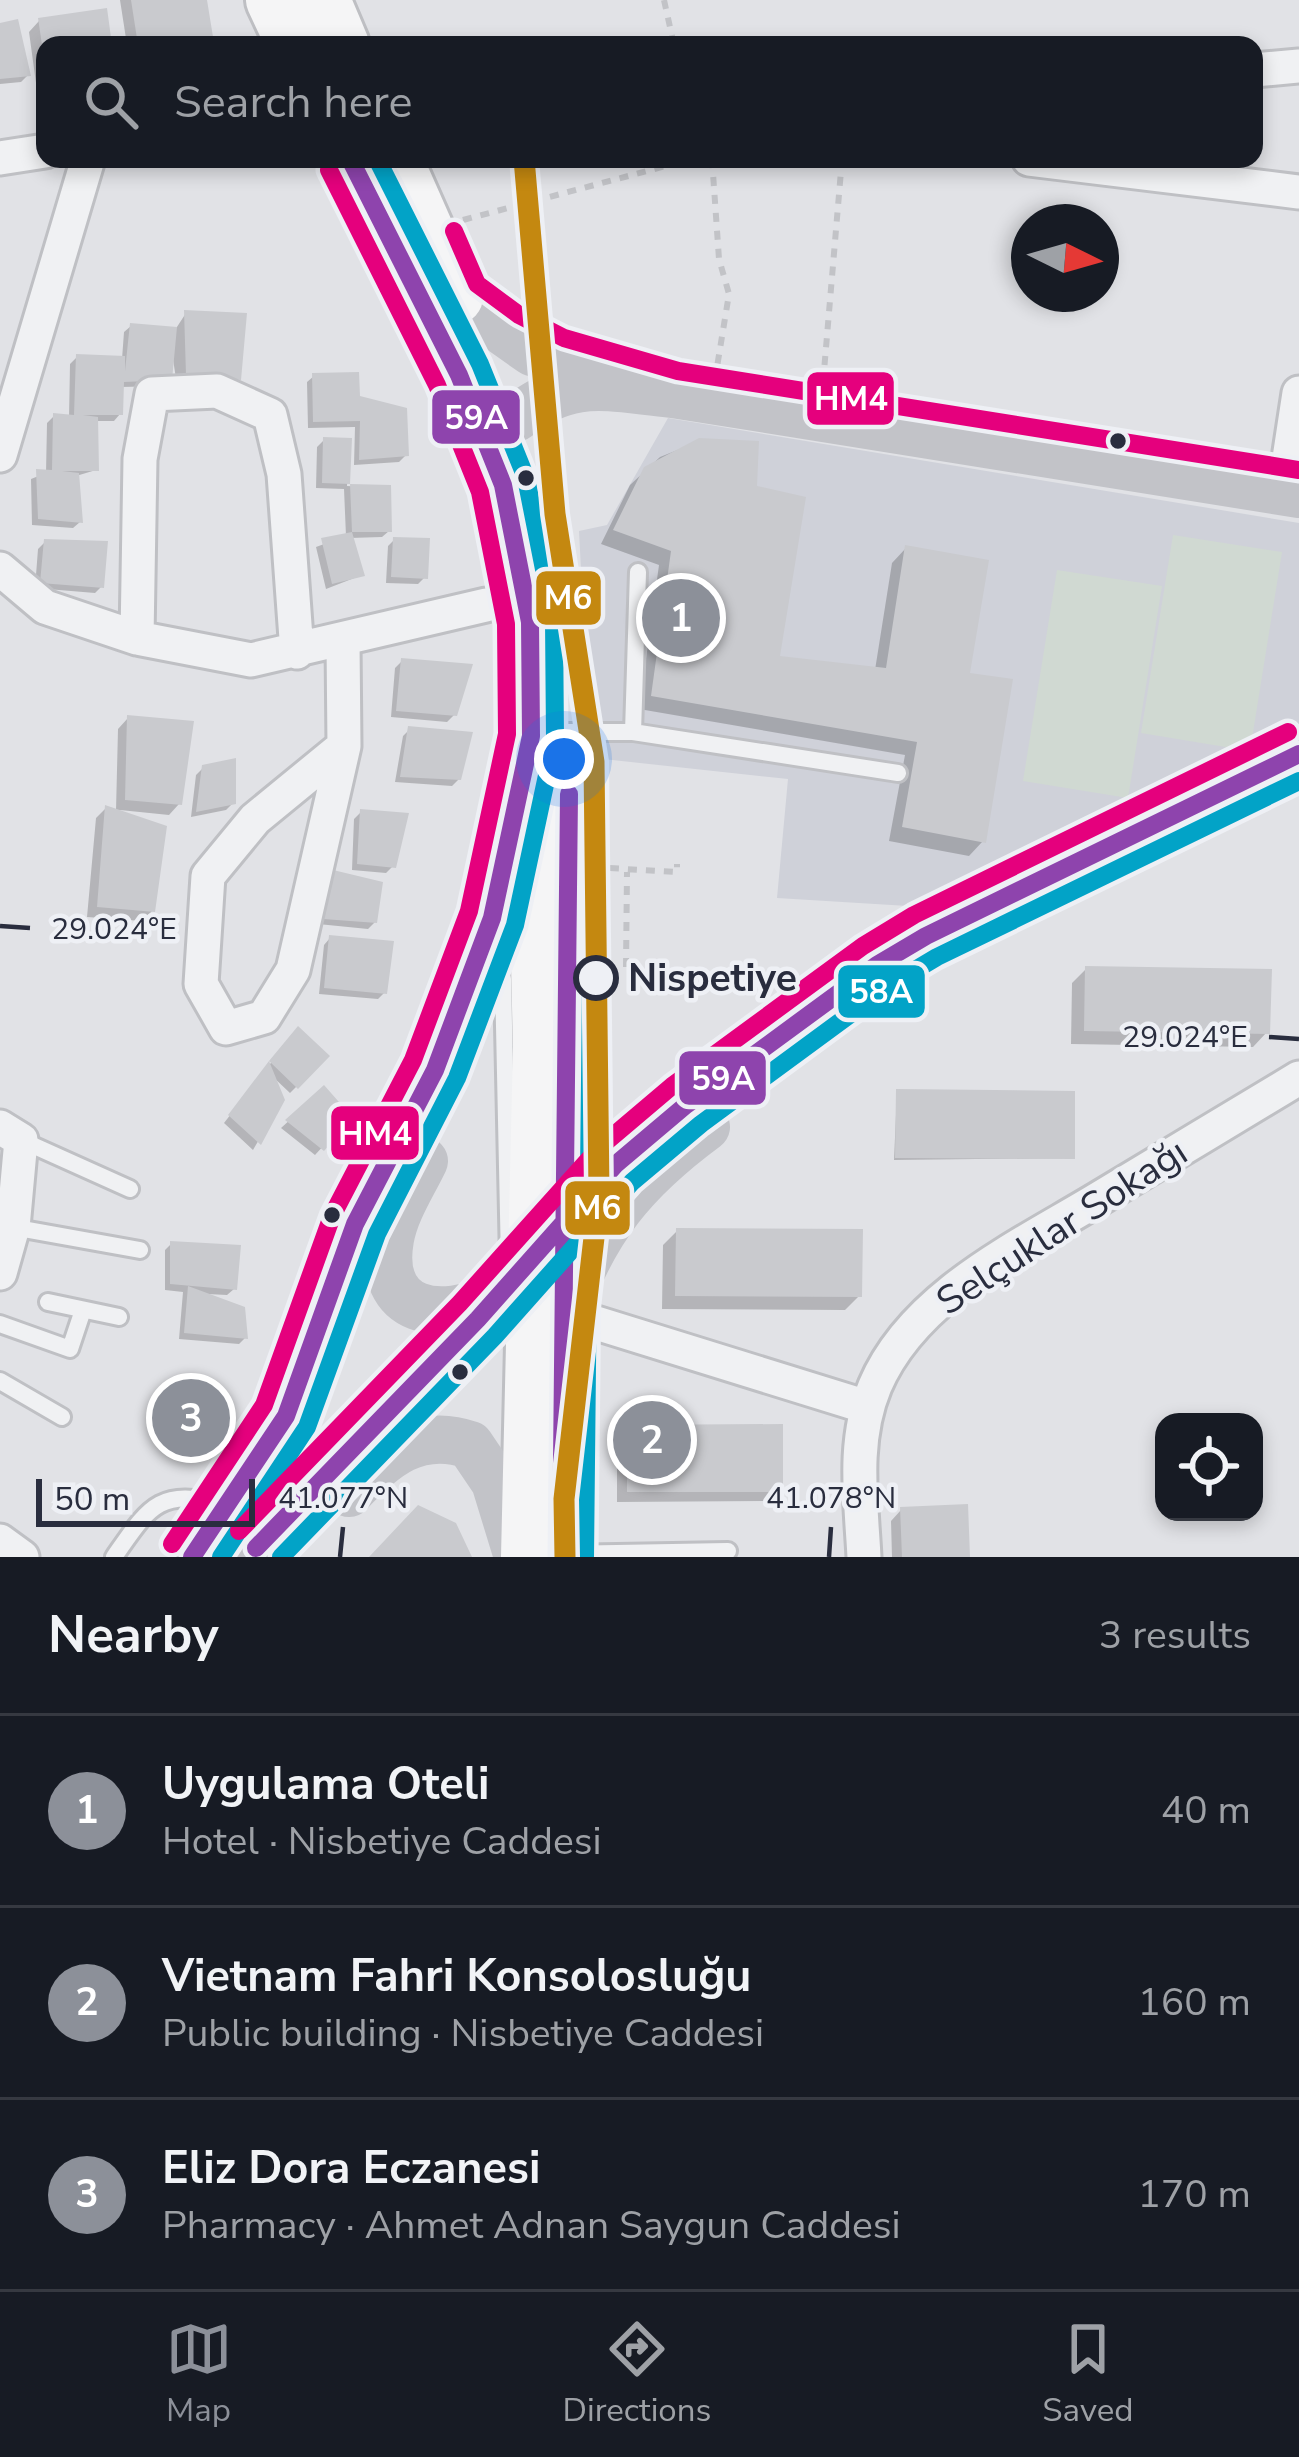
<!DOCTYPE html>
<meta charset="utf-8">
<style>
:root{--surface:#171b24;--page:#242831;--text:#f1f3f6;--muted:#9ea1a6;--line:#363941;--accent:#8c9099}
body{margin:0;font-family:"Nunito Sans",sans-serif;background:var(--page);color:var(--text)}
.controls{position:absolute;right:36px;bottom:36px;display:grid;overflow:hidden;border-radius:24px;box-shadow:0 6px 18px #0003}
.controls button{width:108px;height:108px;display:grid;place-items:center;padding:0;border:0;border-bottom:3px solid var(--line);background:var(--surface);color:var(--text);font:60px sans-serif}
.compass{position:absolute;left:1011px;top:204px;width:108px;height:108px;border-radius:50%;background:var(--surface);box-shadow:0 6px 18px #0003;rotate:95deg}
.scale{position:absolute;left:36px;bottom:30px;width:219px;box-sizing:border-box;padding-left:12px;border:6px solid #292d3e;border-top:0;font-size:33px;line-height:42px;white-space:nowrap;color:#292d3e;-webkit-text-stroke:9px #eef0f5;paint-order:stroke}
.you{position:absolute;left:564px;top:759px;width:42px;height:42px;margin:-30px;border:9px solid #fff;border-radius:50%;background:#1a73e8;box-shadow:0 0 0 18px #1a73e833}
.badge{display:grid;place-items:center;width:78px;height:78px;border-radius:50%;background:var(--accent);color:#fff;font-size:39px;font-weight:700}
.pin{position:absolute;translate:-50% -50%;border:6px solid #fff;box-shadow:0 3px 12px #0006}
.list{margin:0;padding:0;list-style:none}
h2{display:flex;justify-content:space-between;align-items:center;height:156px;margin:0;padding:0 48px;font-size:51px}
h2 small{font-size:39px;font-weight:400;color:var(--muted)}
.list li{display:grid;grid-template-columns:78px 1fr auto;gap:36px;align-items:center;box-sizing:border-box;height:192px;padding:0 48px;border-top:3px solid var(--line)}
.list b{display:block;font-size:45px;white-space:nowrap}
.list p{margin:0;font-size:39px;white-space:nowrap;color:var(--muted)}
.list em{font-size:39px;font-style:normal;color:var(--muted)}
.icon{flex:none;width:66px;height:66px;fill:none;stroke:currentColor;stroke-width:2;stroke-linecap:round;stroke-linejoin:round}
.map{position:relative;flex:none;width:1299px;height:1557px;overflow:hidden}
.search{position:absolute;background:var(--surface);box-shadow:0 6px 18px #0003;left:36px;right:36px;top:36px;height:132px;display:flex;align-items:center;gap:30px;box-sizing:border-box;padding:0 42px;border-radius:24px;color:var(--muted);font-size:45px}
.sheet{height:732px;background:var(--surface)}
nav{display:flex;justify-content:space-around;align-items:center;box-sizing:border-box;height:168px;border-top:3px solid var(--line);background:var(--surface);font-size:33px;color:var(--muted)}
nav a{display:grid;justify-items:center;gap:6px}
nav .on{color:var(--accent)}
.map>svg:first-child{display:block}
.built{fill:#cfd1d9}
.green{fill:#d0d9d2}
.shadow{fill:#0003}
.building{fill:#c9cace}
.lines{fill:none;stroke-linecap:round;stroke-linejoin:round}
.service-casing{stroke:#bfc0c4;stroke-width:22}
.minor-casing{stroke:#bfc0c4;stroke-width:39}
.primary-casing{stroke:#bebfc3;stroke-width:60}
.path{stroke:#c2c3c7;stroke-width:6;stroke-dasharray:9 9;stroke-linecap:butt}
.service{stroke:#f0f1f3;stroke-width:16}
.minor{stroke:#f0f1f3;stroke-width:33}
.secondary{stroke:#c2c3c8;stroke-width:48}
.primary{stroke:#f5f5f6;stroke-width:54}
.secondary-bridge{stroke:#c2c3c8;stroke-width:48}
.bus-1-casing{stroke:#eef0f5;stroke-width:27}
.bus-2-casing{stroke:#eef0f5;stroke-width:27}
.bus-3-casing{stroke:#eef0f5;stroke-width:27}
.bus-1{stroke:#8e44ad;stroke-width:18}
.bus-2{stroke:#02a3c7;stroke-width:18}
.bus-3{stroke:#e5007d;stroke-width:18}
.metro-1-casing{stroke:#eef0f5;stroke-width:30}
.metro-1{stroke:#c48810;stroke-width:21}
.ticks{fill:none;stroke:#292d3e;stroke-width:4.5}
.bus-dot{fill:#292d3e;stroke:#eef0f5;stroke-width:4.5}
.stop-dot{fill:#eef0f5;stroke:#292d3e;stroke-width:6}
.labels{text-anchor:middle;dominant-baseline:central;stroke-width:9;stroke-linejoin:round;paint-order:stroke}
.stop-label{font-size:39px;font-weight:bold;fill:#292d3e;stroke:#eef0f5;text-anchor:start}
.street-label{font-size:39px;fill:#292d3e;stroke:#eef0f5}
.ticks-label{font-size:30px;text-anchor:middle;fill:#292d3e;stroke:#eef0f5;stroke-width:9;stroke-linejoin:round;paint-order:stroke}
.line-badge{stroke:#eef0f5;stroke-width:4.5}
.badge-label{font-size:33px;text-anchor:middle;font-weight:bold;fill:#fff}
</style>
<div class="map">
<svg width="1299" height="1557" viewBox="0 0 1299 1557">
<rect width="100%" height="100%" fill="#e1e2e6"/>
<path class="built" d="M668 418 1299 523V730L1106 818 957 909 777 898 788 779 603 759 589 725 579 531 607 525Z"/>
<path class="green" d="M1173 535 1282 552 1250 751 1141 733Z
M1057 570 1162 586 1128 798 1023 781Z"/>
<path class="shadow" d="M120 0H204L211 42 127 45Z
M39 21 109 45H45V82L36 83 29 32Z
M0 26 28 75 21 82 0 84Z
M186 313 238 379 228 389 177 385 172 353 163 386 121 387 120 414 114 421H95L96 470 76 476 80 522 73 528 32 525 31 479 46 473 47 423 54 416 69 418 70 364 77 357 122 359 124 332 131 326 175 330Z
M314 376 357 399 406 455 399 462 354 465 355 427 308 428 307 382Z
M324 440H349L347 486 388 488 389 531 382 537 350 538 362 575 326 589 316 547 346 536 344 489 316 488 317 447Z
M700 441 754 488 777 659 875 670 892 563 906 548 983 841 969 856 889 841 905 755 639 709 659 565 601 544 630 485 660 457Z
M394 540 425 577 418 584 386 583 388 546Z
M45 542 101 587 95 593 35 588 38 549Z
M402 661 454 715 447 722 391 717 395 668Z
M128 718 179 804 169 815 120 810 152 911 142 921 87 917 96 818 106 808 116 811 118 729Z
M410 729 459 779 452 786 395 782 403 736Z
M203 768 233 803 226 810 191 817 196 775Z
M361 812 393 866 386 873 352 870 354 819Z
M334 873 375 922 368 929 318 924 327 880Z
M330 938 385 992 378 999 319 994 324 945Z
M1086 969 1267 1032 1253 1047 1071 1044 1072 983Z
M292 1036 326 1057 290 1093 272 1076 282 1100 253 1150 224 1123Z
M323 1090 349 1118 315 1155 281 1128Z
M897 1092 1072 1158 894 1160Z
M677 1231 859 1296 845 1310 662 1309 663 1245Z
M171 1244 234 1289 227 1295 207 1294 245 1338 239 1344 179 1339 183 1292 165 1290V1250Z
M628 1428 780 1490 769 1501 617 1502V1439Z
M901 1510 967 1557H892L891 1521Z"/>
<path class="building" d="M131 0H207L214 43 138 45Z
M107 8 112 45H42L38 18Z
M18 19 31 76 0 79V23Z
M184 310 247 313 241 380 186 375Z
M130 323 177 327 172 380 124 382 123 415H83L98 417 99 471H62L79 473 83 523 38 519 36 469 52 470 53 413 74 415 76 354 125 356V371Z
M359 372 360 396 407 408 409 456 359 460 360 421 313 422 312 373Z
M323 437 352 438 350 484 322 483Z
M699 438 759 441 757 486 806 497 780 656 886 668 905 545 989 560 970 673 1013 679 986 843 902 827 917 742 651 696 671 551 613 530 644 467Z
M350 484 391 485 392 532H352Z
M352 532 365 576 332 584 321 538Z
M393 537 430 538 428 579 391 577Z
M44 539 108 541 104 588 40 583Z
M401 658 473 664 457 716 396 711Z
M127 715 194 721 182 805 125 800Z
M408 726 473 732 461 780 400 777Z
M236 758V804L196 812 202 765Z
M105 805 167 826 155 912 97 907Z
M360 809 409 813 396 868 357 864Z
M333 870 383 882 377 923 323 919Z
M329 935 394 941 387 994 324 988Z
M1085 966 1272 969 1270 1034 1084 1031Z
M298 1026 330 1056 298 1089 269 1061Z
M269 1061 285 1100 261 1145 228 1115Z
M324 1085 353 1118 324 1151 285 1120Z
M896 1089 1075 1091V1159L895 1158Z
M676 1228 863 1229 862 1297 675 1296Z
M170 1241 241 1245 237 1290 170 1284Z
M188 1286 245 1307 248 1339 184 1333Z
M783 1424V1492H627V1425Z
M968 1504 970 1557H902L900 1507Z
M418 1505 456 1523 472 1557H369Z"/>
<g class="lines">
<g class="service-casing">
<path id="service" d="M567 732H633L898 773
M633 732 638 572
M503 979 509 1260
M21 1140 130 1189
M12 1227 140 1250
M48 1302 119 1317
M0 1324 70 1349 82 1313
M0 1381 62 1417
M561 1554 728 1551
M114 1557C149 1507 159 1487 223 1505"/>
</g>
<g class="minor-casing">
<path id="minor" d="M1254 70 1299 66
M0 158 45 151
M1029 159 1299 192
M0 455 88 159
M1284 491 1299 393
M0 569 45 607 137 638 251 660 486 605
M137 638 140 459 152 394 217 391 270 415 284 474 297 652
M343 643 344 746 293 970 264 1017 226 1028 201 984 208 876 255 819 344 746
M0 1127 21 1140 13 1227 0 1273
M564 1313 867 1407
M0 1541 22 1557
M864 1557C861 1499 852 1441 875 1386 914 1294 1023 1245 1103 1196 1168 1157 1234 1117 1299 1078"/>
</g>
<g class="primary-casing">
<path id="primary" d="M273 0 294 45
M323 0 342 45
M350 159 489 444 516 538 530 622 540 1047 528 1557
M395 159 456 297"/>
</g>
<path class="path" d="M664 0 674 45
M712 159 719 259 729 294 717 367
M463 220 692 159
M823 383 842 159
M574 866 677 872V864
M626 967 627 872"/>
<use href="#service" class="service"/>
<use href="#minor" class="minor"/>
<path class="secondary" d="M457 299 532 352 612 374
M516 418C572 374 607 388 673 394L1299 494
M647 1137 877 965 926 936 1299 754
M424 1161C412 1186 395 1211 390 1239 377 1314 441 1324 495 1296
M564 1313C595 1228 633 1181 706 1127
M349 1493C384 1456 418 1427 470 1445L495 1482 518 1557
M192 1557 286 1416 355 1224 435 1070 492 918 521 788
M247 1557 492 1300"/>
<use href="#primary" class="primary"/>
<path class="secondary-bridge" d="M495 1296 647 1137"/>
<g class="bus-1-casing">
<path id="bus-1" d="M256 1548 478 1319 615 1165 686 1105 877 965 926 936 1299 754
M192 1557 286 1416 355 1224 435 1070 492 918 531 736 530 622 503 485 459 375 350 159
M561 1557 569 794"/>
</g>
<g class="bus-2-casing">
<path id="bus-2" d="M221 1557 307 1427 377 1234 457 1078 515 925 555 738 554 620 526 478 480 364 377 159
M281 1557 495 1336 632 1182 701 1124 890 985 937 957 1299 781
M585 1557 593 794"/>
</g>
<g class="bus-3-casing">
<path id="bus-3" d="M454 231 477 284 519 315 564 338 678 371 1299 470
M239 1531 460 1303 600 1147 672 1086 863 946 914 915 1288 732
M172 1544 264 1405 332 1216 413 1060 469 911 507 734 506 624 480 492 437 385 329 170"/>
</g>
<use href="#bus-1" class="bus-1"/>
<use href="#bus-2" class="bus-2"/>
<use href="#bus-3" class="bus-3"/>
<g class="metro-1-casing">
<path id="metro-1" d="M524 159 555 514 594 762 599 1194 564 1499 565 1557"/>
</g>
<use href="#metro-1" class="metro-1"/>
</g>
<path class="ticks" d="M0 926 30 928M1269 1037 1299 1039M340 1557 343 1527M829 1557 831 1527"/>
<g class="bus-dot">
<circle cx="1118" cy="441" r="10"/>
<circle cx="526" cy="478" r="10"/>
<circle cx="332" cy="1215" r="10"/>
<circle cx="460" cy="1372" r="10"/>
</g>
<circle class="stop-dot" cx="596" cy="978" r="20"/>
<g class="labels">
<g class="stop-label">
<text x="628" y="978">Nispetiye</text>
</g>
<g class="street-label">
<text transform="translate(1062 1227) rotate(-33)">Selçuklar Sokağı</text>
</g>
</g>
<g class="ticks-label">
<text x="114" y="939">29.024°E</text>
<text x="1185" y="1047">29.024°E</text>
<text x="343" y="1508">41.077°N</text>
<text x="831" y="1508">41.078°N</text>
</g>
<g class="line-badge">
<rect x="805" y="370" width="91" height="57" rx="12" fill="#e5007d"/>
<rect x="430" y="388" width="92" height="58" rx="12" fill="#8e44ad"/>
<rect x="534" y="569" width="69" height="58" rx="12" fill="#c48810"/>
<rect x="836" y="963" width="91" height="57" rx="12" fill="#02a3c7"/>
<rect x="677" y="1049" width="91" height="58" rx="12" fill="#8e44ad"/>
<rect x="329" y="1104" width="92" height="58" rx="12" fill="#e5007d"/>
<rect x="563" y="1179" width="69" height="58" rx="12" fill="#c48810"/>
</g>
<g class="badge-label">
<text x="851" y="410">HM4</text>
<text x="476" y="429">59A</text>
<text x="568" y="609">M6</text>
<text x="881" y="1003">58A</text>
<text x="723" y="1090">59A</text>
<text x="375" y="1145">HM4</text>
<text x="597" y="1219">M6</text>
</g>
</svg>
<div class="controls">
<button><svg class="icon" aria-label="locate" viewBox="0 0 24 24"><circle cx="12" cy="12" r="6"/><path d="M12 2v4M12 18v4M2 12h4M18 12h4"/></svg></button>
</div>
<svg class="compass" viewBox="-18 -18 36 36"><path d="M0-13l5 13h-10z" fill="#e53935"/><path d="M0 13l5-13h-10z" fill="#9ea1a6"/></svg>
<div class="scale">50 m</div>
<div class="you"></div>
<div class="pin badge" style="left:681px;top:618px">1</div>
<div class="pin badge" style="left:652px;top:1440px">2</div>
<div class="pin badge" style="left:191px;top:1418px">3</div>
<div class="search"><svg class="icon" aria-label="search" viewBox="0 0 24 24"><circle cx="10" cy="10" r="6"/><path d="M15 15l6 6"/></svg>Search here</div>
</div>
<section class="sheet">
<h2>Nearby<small>3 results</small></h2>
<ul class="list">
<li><span class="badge">1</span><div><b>Uygulama Oteli</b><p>Hotel · Nisbetiye Caddesi</p></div><em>40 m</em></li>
<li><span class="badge">2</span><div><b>Vietnam Fahri Konsolosluğu</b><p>Public building · Nisbetiye Caddesi</p></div><em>160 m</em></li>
<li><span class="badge">3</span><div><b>Eliz Dora Eczanesi</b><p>Pharmacy · Ahmet Adnan Saygun Caddesi</p></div><em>170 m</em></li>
</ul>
</section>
<nav>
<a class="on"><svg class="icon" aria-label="map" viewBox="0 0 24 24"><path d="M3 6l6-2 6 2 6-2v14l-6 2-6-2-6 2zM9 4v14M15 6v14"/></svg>Map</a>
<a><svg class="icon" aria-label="directions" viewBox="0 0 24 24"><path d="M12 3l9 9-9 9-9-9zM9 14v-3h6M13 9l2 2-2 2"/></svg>Directions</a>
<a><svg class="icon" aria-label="saved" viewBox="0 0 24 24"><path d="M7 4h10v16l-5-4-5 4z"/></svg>Saved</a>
</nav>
